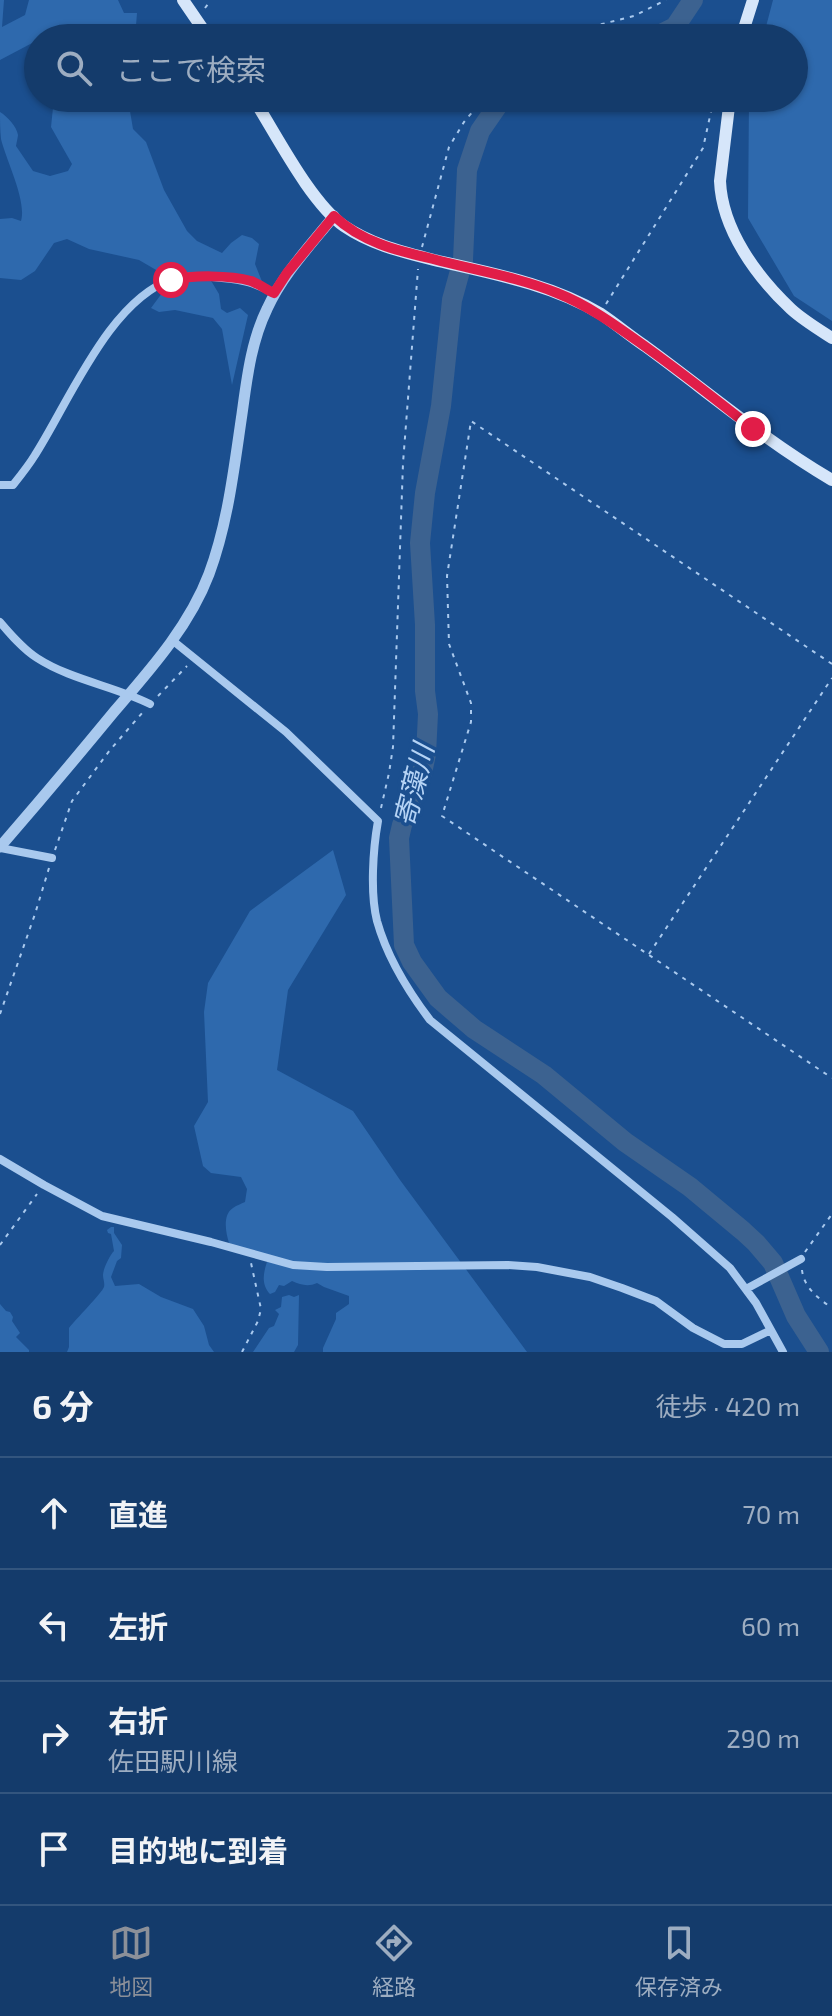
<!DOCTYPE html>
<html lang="ja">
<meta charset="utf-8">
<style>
:root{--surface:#143b6b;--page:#1d4271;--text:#f1f3f6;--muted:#9dadc1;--line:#33557e;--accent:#8c9099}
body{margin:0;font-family:"Exo 2","Noto Sans JP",sans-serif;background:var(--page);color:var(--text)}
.stop{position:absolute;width:24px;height:24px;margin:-18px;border:6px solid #e11d48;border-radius:50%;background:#fff}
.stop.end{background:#e11d48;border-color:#fff;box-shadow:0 2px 8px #0008}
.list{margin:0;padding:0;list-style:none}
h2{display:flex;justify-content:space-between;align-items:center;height:104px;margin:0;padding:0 32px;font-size:34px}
h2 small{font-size:26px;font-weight:400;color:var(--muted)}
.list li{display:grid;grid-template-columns:52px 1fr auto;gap:24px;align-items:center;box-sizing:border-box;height:112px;padding:0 32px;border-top:2px solid var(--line)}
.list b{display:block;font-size:30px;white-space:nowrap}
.list p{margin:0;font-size:26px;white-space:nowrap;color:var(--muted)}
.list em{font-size:26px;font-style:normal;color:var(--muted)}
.icon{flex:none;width:44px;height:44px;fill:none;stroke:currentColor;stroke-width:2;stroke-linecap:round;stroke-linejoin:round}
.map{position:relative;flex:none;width:832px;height:1352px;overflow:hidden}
.search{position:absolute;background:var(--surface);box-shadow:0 2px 6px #0004;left:24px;right:24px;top:24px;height:88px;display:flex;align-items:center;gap:20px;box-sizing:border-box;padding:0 28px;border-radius:44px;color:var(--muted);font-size:30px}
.sheet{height:552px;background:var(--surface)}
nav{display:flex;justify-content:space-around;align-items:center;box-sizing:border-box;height:112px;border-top:2px solid var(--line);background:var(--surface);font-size:22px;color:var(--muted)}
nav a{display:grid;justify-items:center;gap:4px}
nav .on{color:var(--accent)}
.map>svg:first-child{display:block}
.green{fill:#2e69ad}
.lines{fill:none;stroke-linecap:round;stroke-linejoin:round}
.river{stroke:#3c6290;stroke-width:20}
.path{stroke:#a9c9ee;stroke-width:2;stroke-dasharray:4 6;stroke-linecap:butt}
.minor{stroke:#a9c9ee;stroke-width:8}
.tertiary{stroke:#a9c9ee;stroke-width:11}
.secondary{stroke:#d6e6fa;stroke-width:12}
.route{stroke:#e11d48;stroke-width:10}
.labels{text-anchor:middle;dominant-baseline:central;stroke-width:7;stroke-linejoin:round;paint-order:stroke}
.water-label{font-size:28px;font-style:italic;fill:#b5d3f5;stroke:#1b4f8f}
</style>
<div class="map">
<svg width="832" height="1352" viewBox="0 0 832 1352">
<rect width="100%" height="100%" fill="#1b4f8f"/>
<path class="green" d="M0 0H4L2 27 25 15 29 0H118L124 13H137L135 38H38V58L36 41 0 60Z
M773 0H832V321L794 296 748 218 749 98H794V38H763Z
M54 98H133L134 102 130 111 133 129 146 142 164 190 187 231 197 241 222 253 231 243 242 235 252 238 259 244 255 264 263 284 207 274 219 294 221 309 227 313 240 308 248 315 232 385 222 329 213 318 175 310 159 312 151 308 165 289 199 272 163 274 139 260 89 249 67 239 54 243 35 271 21 280 0 278V219L12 218 21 221C27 201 6 160 1 139 0 130 0 121 0 112 7 116 17 127 18 135 18 136 16 146 16 146L33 171 50 176 68 171 72 164 51 127Z
M333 850 346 895 288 990 277 1070 353 1111 400 1180 527 1352H323V1348L336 1319V1313L349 1304V1296L324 1287 317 1283C308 1287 301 1285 292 1281L284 1286 279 1285 275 1292 270 1294C259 1282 265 1269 269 1255L237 1247 229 1243C226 1233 222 1215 233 1208 237 1205 241 1204 245 1202L247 1189 241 1177 211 1173 203 1166 194 1126 208 1102 204 1012 208 983 250 911Z
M111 1227H114V1233L122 1245 121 1258 117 1261 111 1277 115 1286 139 1284 161 1297 193 1309 204 1326 209 1345 214 1352H67L69 1347V1328C75 1320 102 1293 104 1287 105 1283 103 1279 103 1275 103 1269 110 1255 114 1251L111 1234 108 1233 107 1230Z
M289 1295 294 1297 299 1295 298 1345 294 1352H253L269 1328 274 1326 279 1314 275 1310 281 1307 282 1297Z
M0 1304 6 1311 10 1312 13 1317 12 1321 20 1333 16 1337 29 1350V1352H0Z"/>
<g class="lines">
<path class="river" d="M661 38V34L675 27 693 0
M506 98 500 102 480 131 467 170 463 260 452 300 441 406 425 493 420 543 425 625V691L428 714 426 754 422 773 402 825 399 838 404 945 412 962 438 998 474 1029 544 1075 625 1142 690 1187 743 1231 756 1243 773 1263 796 1316 819 1352"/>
<path class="path" d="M205 8 211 0
M574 38 602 24 634 16 666 0
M422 247 449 147 464 122 484 98
M606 304 703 148 714 98
M832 664 471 421 447 576 449 644 471 703V722L442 816 832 1078
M158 696 187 666
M381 808 389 773 393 747 403 463 418 269
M55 850 72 801 110 750 143 712
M649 954 832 678
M0 1014 35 914 49 868
M0 1245 37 1194
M805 1252 832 1214
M802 1270C804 1288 818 1298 832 1308
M242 1352 258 1321 261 1309 251 1263"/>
<path class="minor" d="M0 485H13C21 475 29 465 35 455 69 402 110 299 173 279 189 275 206 276 222 278 245 280 254 283 274 293
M0 622C11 635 23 649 37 658 71 680 114 686 150 704
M172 640 286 732 378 821C373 849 370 893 377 921 387 957 408 991 430 1020L672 1217 730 1268 756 1303 783 1352
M0 848 52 858
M0 1159 44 1185 102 1216 211 1242 293 1265 327 1267 508 1265 537 1267 590 1277 622 1288 656 1301 693 1328 724 1344H742L771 1330
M746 1289 801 1259"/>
<path class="tertiary" d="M0 847C38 803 76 758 113 713 149 671 189 627 209 574 228 523 234 468 242 414 247 378 251 342 267 309 283 274 310 246 334 216"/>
<path class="secondary" d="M183 0 209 38
M741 38 753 0
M253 98C276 134 310 202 344 226 372 245 403 252 434 260 490 273 551 284 601 314 616 324 630 336 645 346 707 391 765 441 832 480
M730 98 720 181C722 230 757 277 791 309 803 320 818 329 832 338"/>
</g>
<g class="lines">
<path class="route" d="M171 280C192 275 230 275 251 281 259 284 267 290 274 293L287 273 334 216C361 242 398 251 433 259 474 270 518 277 557 293 590 306 618 327 646 347 682 373 718 401 753 429"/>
</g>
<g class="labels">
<g class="water-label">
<text transform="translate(413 785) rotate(-76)">寄藻川</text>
</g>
</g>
</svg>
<div class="stop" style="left:171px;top:280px"></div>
<div class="stop end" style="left:753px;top:429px"></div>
<div class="search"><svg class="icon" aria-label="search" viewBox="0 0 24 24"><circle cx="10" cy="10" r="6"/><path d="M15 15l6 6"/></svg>ここで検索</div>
</div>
<section class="sheet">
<h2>6 分<small>徒歩 · 420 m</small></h2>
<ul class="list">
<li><svg class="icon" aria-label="ahead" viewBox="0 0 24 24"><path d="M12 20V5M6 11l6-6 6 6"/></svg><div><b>直進</b></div><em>70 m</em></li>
<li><svg class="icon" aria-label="left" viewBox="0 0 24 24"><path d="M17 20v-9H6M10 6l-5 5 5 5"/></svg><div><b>左折</b></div><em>60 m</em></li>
<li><svg class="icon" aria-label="right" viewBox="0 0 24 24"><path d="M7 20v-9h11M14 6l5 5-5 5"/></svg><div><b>右折</b><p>佐田駅川線</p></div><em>290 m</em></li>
<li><svg class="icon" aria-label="arrive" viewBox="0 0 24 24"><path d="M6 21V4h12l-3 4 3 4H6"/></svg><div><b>目的地に到着</b></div></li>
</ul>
</section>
<nav>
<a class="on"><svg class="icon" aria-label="map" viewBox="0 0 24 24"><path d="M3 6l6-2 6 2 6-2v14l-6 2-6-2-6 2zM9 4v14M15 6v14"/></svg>地図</a>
<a><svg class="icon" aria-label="directions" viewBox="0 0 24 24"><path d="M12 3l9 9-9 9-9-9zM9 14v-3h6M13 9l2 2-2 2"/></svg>経路</a>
<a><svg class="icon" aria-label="saved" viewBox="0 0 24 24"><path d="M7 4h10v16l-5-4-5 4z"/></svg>保存済み</a>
</nav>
